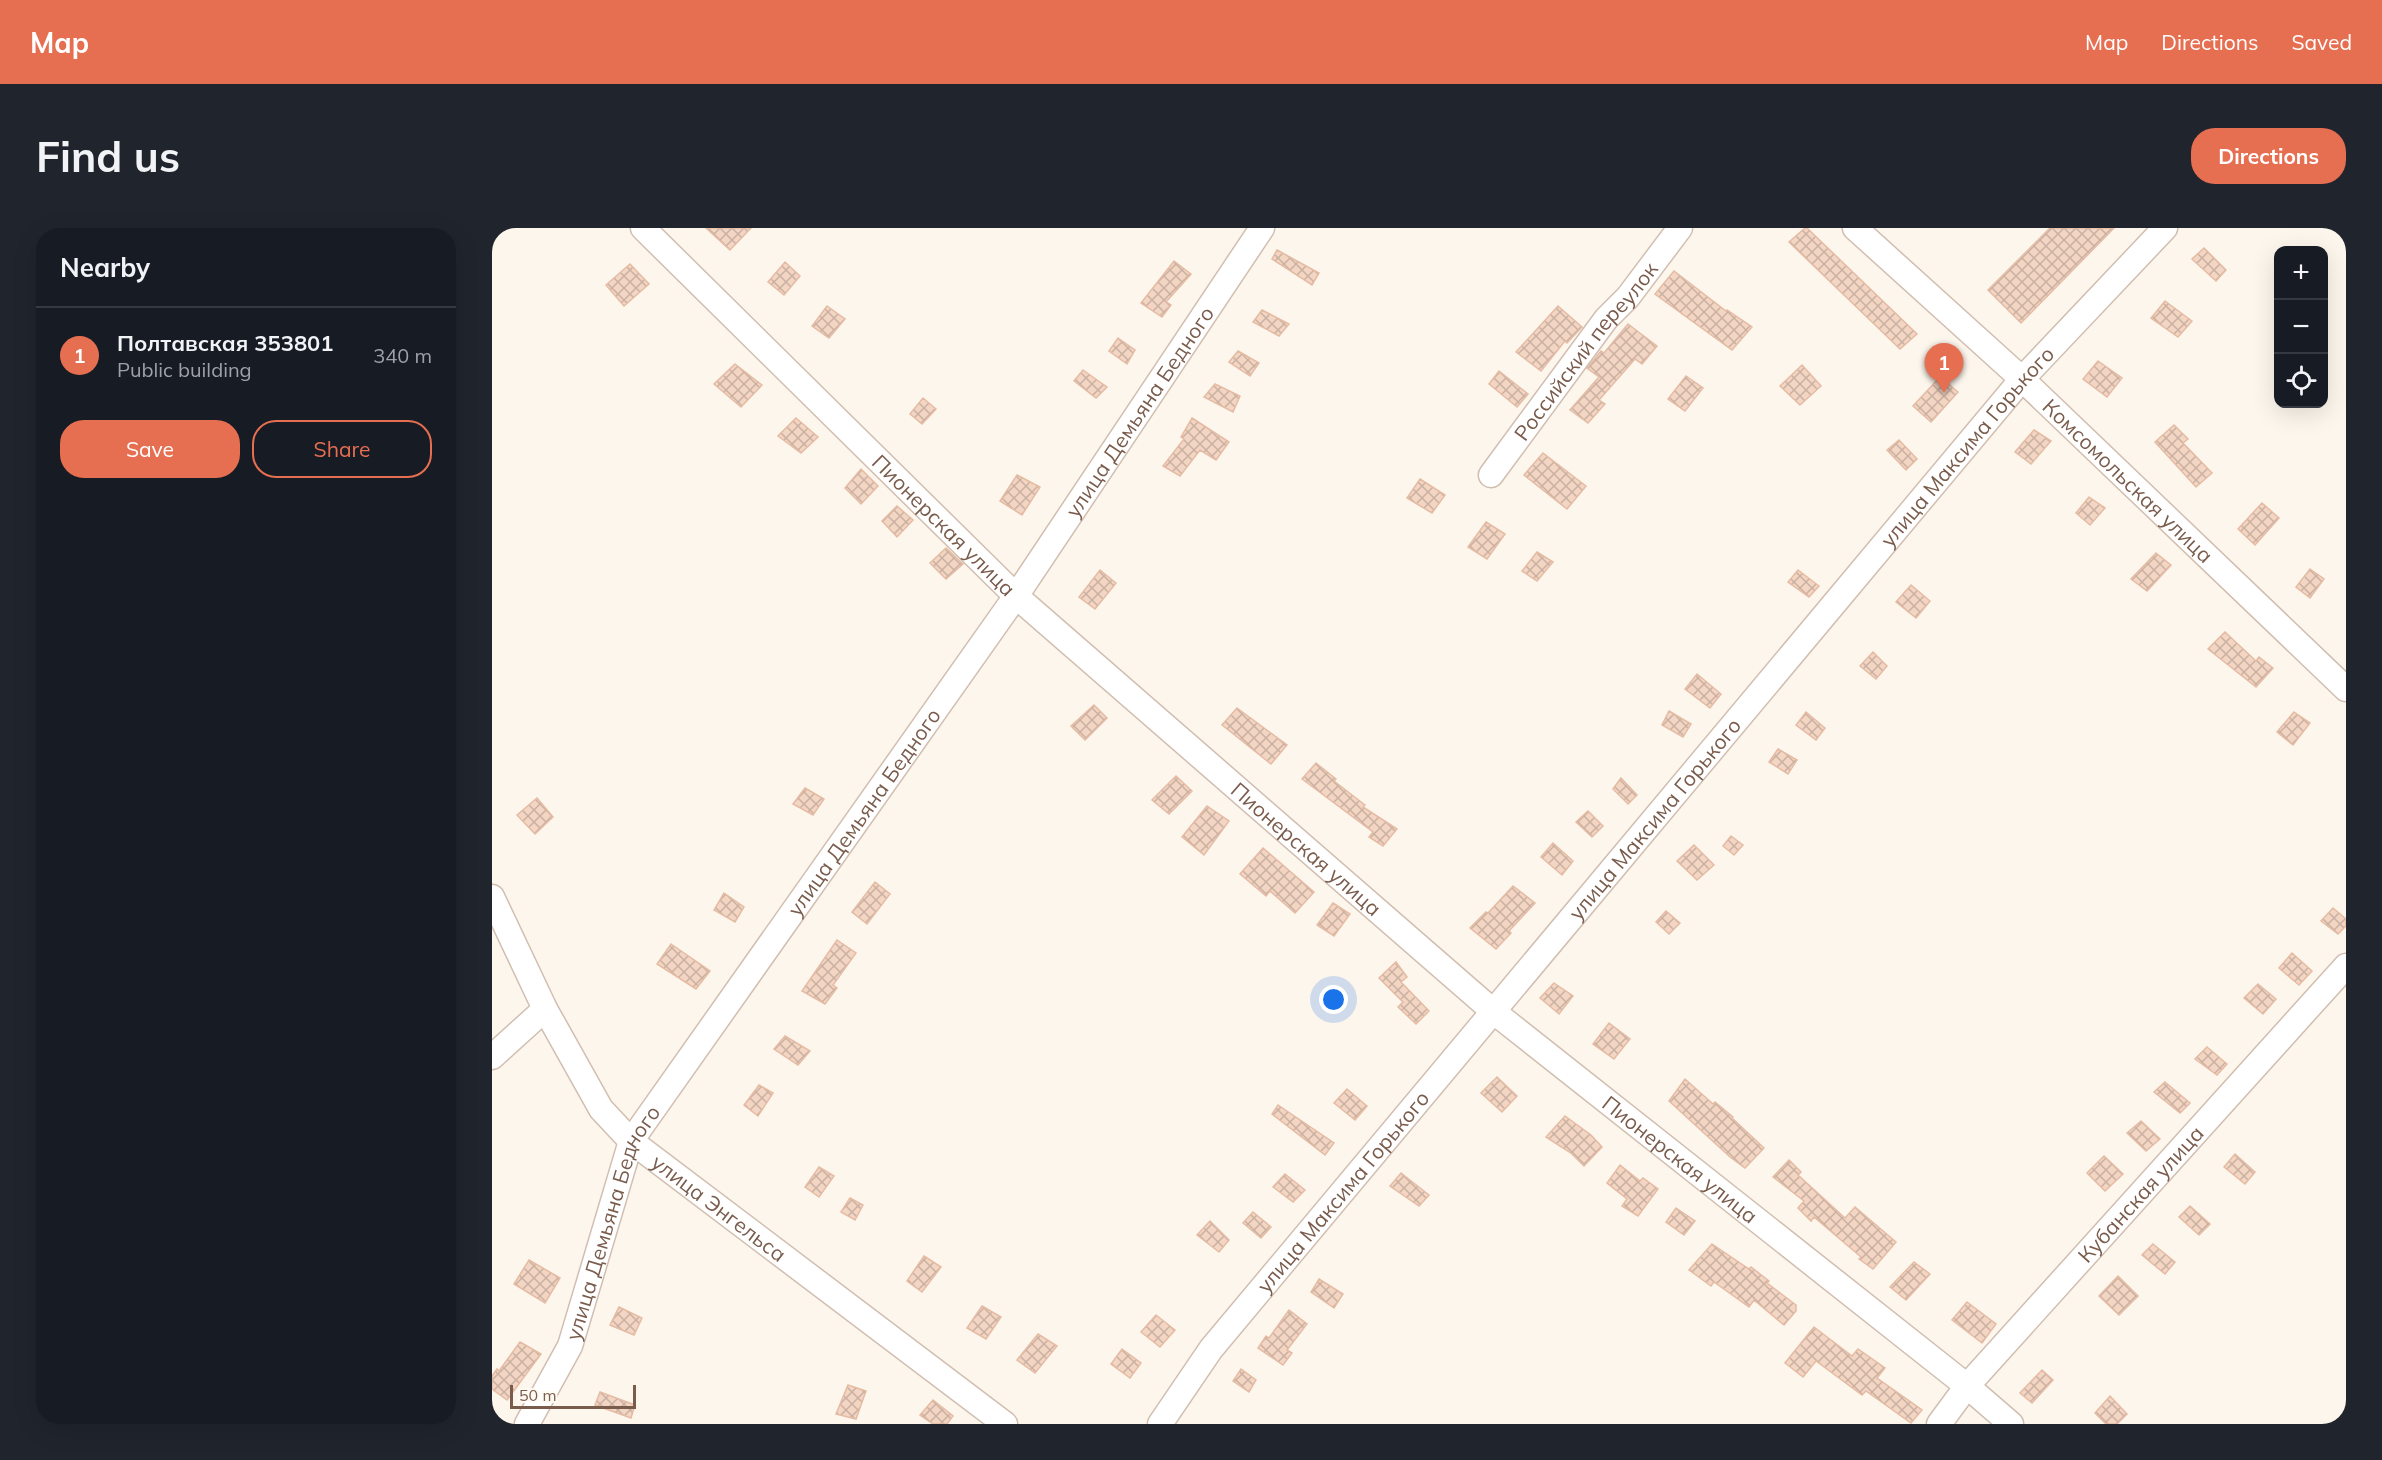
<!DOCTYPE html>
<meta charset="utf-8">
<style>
:root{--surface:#171b24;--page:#20242c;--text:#f1f3f6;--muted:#9ea1a6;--line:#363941;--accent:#e76f51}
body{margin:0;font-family:Mulish,sans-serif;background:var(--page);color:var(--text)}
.controls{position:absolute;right:18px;top:18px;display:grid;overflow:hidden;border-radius:12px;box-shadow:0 6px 24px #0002}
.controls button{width:54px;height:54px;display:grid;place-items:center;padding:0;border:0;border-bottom:2px solid var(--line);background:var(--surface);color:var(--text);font:30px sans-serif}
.scale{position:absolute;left:18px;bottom:15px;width:126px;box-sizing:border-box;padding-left:6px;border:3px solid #7a5c4d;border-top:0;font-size:16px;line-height:21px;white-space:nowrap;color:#7a5c4d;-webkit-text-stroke:4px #fffaf3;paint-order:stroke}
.you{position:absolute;left:842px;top:772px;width:21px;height:21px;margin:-15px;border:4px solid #fff;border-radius:50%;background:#1a73e8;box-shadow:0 0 0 9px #1a73e833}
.badge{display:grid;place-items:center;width:39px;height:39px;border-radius:50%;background:var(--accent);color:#fff;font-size:20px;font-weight:700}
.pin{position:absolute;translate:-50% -50px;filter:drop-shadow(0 2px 3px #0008)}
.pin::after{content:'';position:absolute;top:32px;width:21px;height:18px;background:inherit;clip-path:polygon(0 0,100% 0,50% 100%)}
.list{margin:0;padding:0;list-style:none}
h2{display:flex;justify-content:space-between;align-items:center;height:78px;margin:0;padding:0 24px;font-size:26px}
h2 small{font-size:20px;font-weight:400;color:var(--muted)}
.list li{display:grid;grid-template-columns:39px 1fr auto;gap:18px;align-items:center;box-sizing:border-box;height:96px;padding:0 24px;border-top:2px solid var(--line)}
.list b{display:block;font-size:22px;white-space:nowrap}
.list p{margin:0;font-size:20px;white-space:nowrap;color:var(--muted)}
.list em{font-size:20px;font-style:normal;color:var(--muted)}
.actions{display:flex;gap:12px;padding:18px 24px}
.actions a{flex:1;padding:14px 0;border:2px solid var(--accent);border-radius:24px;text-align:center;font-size:21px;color:var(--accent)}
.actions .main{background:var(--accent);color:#fff}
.icon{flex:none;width:33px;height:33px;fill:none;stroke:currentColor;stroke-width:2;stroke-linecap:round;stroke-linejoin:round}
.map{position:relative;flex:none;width:1854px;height:1196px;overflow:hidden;border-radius:24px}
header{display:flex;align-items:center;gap:36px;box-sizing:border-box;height:84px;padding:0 30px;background:var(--accent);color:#fff}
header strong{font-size:28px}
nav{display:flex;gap:33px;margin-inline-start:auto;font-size:21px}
.intro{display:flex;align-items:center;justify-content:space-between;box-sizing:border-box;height:144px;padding:0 36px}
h1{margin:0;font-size:42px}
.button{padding:15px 27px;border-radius:24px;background:var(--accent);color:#fff;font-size:21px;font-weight:700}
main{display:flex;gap:36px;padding:0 36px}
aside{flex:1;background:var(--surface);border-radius:24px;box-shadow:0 6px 24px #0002}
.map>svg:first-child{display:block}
.building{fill:url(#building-cross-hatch);stroke:#e6bba3;stroke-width:1.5}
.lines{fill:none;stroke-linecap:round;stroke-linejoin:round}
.minor-casing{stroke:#d1beb0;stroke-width:27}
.minor{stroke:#fff;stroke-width:24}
.labels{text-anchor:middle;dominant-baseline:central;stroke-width:4.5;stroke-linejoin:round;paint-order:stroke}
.street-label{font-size:21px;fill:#7a5c4d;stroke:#fffaf3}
</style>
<header>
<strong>Map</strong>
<nav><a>Map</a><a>Directions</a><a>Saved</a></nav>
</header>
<div class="intro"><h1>Find us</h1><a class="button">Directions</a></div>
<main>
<aside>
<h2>Nearby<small></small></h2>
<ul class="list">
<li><span class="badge">1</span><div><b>Полтавская 353801</b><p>Public building</p></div><em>340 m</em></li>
</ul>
<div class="actions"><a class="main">Save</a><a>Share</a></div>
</aside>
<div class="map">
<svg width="1854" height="1196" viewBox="0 0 1854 1196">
<defs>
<pattern id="building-cross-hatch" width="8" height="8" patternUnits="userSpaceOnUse" patternTransform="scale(1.5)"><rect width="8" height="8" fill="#f3d5c3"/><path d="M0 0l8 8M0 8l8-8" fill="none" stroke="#cab0a1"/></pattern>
</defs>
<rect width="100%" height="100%" fill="#fdf6ec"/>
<path class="building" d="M214 0H259L238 22Z
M1313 0H1315L1425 106 1408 121 1297 14Z
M1558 0H1622L1529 95 1496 62Z
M1712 20 1734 42 1724 53 1700 31Z
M785 22 827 45 820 57 780 31Z
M682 33 699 46 674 74 679 77 670 89 649 75Z
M293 34 308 48 292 67 276 54Z
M138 36 157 56 132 78 114 57Z
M1182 43 1234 83 1235 82 1260 99 1240 122 1163 66Z
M1673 73 1700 93 1686 109 1659 90Z
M335 78 353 91 337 110 320 98Z
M1066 78 1090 99 1075 115 1073 113 1049 143 1024 124Z
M770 82 797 96 787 108 761 94Z
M1136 96 1165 118 1150 136 1143 131 1107 172 1113 176 1096 195 1078 182 1107 149 1095 140 1109 123 1112 125Z
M626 110 643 122 635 136 617 123Z
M746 123 767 135 758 148 737 134Z
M1606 133 1630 150 1615 169 1591 151Z
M243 136 270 157 249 179 222 156Z
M1310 137 1329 158 1308 177 1288 158Z
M591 142 615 159 604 170 582 153Z
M1007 143 1036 166 1025 179 997 156Z
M1194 148 1211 160 1193 183 1176 171Z
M1448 149 1466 164 1439 194 1421 178Z
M723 156 748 168 741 184 712 169Z
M431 170 444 181 430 196 418 186Z
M304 190 326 209 309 225 286 208Z
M700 190 737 214 724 232 708 222 688 248 671 238 692 211 689 209Z
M1682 197 1696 211 1691 215 1720 245 1704 259 1663 214Z
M1542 202 1559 213 1539 236 1523 224Z
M1407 212 1425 231 1414 242 1395 222Z
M1051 225 1094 258 1075 281 1032 247Z
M369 241 386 258 369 276 353 260Z
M525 247 548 259 530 287 508 273Z
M928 251 953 267 940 285 915 270Z
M1597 269 1613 280 1598 297 1584 285Z
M1770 275 1787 290 1763 317 1746 301Z
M405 278 421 292 405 309 390 293Z
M994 294 1013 306 995 331 976 319Z
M454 320 471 336 454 351 438 335Z
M1045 324 1061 334 1045 353 1030 343Z
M1664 325 1679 337 1655 363 1639 351Z
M1818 341 1832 351 1818 370 1804 359Z
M608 342 624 355 603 381 587 369Z
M1306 342 1327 358 1317 369 1296 354Z
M1419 357 1438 373 1424 390 1404 374Z
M1733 404 1764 433 1767 429 1781 440 1764 459 1716 421Z
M1381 424 1395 438 1384 451 1368 438Z
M1205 446 1229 466 1218 480 1193 461Z
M602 477 615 490 593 512 579 498Z
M745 480 795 517 779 536 730 497Z
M1177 483 1199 496 1191 509 1170 497Z
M1314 484 1333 500 1324 512 1304 497Z
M1802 484 1818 495 1801 517 1785 504Z
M1286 521 1305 532 1296 546 1277 534Z
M824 535 844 551 842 553 873 577 871 579 905 601 891 618 877 609 881 604 810 551Z
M684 548 700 563 677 586 660 572Z
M1129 550 1145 567 1136 576 1121 561Z
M313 560 332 571 321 587 301 576Z
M45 570 61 589 43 606 25 587Z
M715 578 737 593 712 627 690 609Z
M1096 583 1111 598 1100 609 1084 594Z
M1239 608 1251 617 1242 627 1231 618Z
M1061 615 1081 633 1070 647 1049 629Z
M1202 617 1222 637 1205 652 1185 633Z
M771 620 822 664 803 685 778 663 774 668 748 646Z
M383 654 398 666 375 696 360 684Z
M1021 658 1043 675 1017 703 1019 705 1004 721 978 700 994 684 996 685Z
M232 665 252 679 243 694 222 682Z
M841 675 858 686 842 708 825 697Z
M1841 680 1854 691V698L1846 706 1829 693Z
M1174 683 1188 695 1177 706 1164 694Z
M345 712 364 725 341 757 345 760 333 776 310 763Z
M179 716 218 743 204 761 165 736Z
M1800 725 1820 743 1807 757 1787 740Z
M904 734 915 749 909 754 937 783 924 796 906 779 911 774 887 750Z
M1062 755 1081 768 1067 786 1048 770Z
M1766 756 1784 771 1771 786 1752 770Z
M1117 795 1138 811 1122 831 1101 816Z
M293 808 318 823 306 837 282 821Z
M1715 819 1735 836 1725 847 1703 831Z
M1005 849 1025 868 1010 884 989 865Z
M1193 851 1221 876 1223 874 1241 889 1240 890 1272 920 1253 940 1238 929 1177 873Z
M1673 854 1698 875 1688 885 1662 864Z
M267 857 281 865 266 888 252 877Z
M855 861 875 878 863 892 842 875Z
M786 877 842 915 833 927 780 886Z
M1073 888 1099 907 1110 919 1092 938 1079 925 1054 909Z
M1649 893 1668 911 1654 923 1635 905Z
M1743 926 1763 944 1753 956 1732 939Z
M1612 928 1631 946 1613 963 1595 945Z
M1297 932 1309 944 1306 947 1353 990 1363 979 1404 1014 1381 1041 1367 1031 1369 1029 1322 989 1319 993 1306 980 1312 973 1281 949Z
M1128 937 1148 953 1151 950 1166 961 1146 988 1130 978 1135 971 1115 955Z
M327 939 342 948 327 969 313 959Z
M909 945 937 967 927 978 898 958Z
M793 946 813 962 801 974 781 959Z
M358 970 371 977 363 992 349 984Z
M1698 978 1718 996 1707 1007 1687 989Z
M1184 980 1203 993 1192 1007 1174 994Z
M761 984 779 999 769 1010 751 995Z
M718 993 737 1012 727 1024 705 1007Z
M1220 1016 1257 1041 1259 1039 1277 1053 1275 1055 1304 1077V1083L1292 1097 1262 1072 1257 1079 1222 1054 1219 1058 1197 1042Z
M1661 1016 1683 1034 1673 1046 1650 1027Z
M432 1028 449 1039 430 1064 415 1053Z
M37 1032 68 1050 53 1075 22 1056Z
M1422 1034 1438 1046 1414 1072 1398 1059Z
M1626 1048 1646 1068 1627 1087 1607 1068Z
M827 1051 851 1066 842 1080 819 1064Z
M1475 1074 1504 1096 1490 1115 1460 1092Z
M490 1078 509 1089 494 1111 475 1100Z
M127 1079 150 1090 142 1107 118 1097Z
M797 1082 815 1096 795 1122 800 1125 791 1137 766 1120 774 1108 777 1110Z
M664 1087 683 1102 668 1119 649 1104Z
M1322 1099 1360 1128 1366 1121 1393 1140 1385 1150 1430 1182 1419 1195 1374 1163 1370 1167 1324 1133 1311 1149 1293 1135Z
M546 1106 565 1118 543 1145 525 1132Z
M28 1114 49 1126 15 1172 0 1161V1148L5 1141 7 1143Z
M630 1121 649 1135 638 1150 619 1136Z
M749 1141 764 1152 757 1164 741 1153Z
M1550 1142 1561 1152 1540 1175 1528 1165Z
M356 1157 374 1163 364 1191 344 1186Z
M108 1164 143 1177 139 1190 103 1177Z
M1618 1168 1635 1186 1625 1196H1614L1603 1185Z
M441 1172 461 1188 455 1196H441L428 1187Z"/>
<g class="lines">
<g class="minor-casing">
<g id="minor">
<path id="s1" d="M151 0 524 368 1002 784 1475 1158 1519 1196"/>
<path id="s2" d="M1363 0 1530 151 1854 461"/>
<path id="s3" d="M999 247 1114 91 1136 69 1188 0"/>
<path id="s4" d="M0 669 53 781 109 881 139 913 513 1196"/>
<path d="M0 829 53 781"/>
<path id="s5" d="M35 1196 78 1118 139 913 524 368 770 0"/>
<path id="s6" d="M668 1196 719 1121 1530 151 1673 0"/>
<path id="s7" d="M1447 1196 1475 1158 1854 738"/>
</g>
</g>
<use href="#minor" class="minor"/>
</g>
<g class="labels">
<g class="street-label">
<text stroke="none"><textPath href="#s3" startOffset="156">Российский переулок</textPath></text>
<text stroke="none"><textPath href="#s5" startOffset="1192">улица Демьяна Бедного</textPath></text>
<text stroke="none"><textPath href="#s6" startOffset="1268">улица Максима Горького</textPath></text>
<text stroke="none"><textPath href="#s2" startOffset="372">Комсомольская улица</textPath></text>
<text stroke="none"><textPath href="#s1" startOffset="423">Пионерская улица</textPath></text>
<text stroke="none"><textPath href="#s5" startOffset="706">улица Демьяна Бедного</textPath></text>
<text stroke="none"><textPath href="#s6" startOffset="782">улица Максима Горького</textPath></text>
<text stroke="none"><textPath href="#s1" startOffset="909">Пионерская улица</textPath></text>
<text stroke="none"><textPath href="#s1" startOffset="1395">Пионерская улица</textPath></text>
<text stroke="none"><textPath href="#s6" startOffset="296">улица Максима Горького</textPath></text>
<text stroke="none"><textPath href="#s7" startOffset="306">Кубанская улица</textPath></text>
<text stroke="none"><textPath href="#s4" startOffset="393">улица Энгельса</textPath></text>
<text stroke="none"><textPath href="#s5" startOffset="220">улица Демьяна Бедного</textPath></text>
</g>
</g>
</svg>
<div class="controls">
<button>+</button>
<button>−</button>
<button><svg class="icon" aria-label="locate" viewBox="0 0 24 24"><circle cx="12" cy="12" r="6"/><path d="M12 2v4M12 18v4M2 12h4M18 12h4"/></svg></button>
</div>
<div class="scale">50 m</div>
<div class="you"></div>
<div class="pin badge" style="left:1452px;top:165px">1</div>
</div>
</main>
